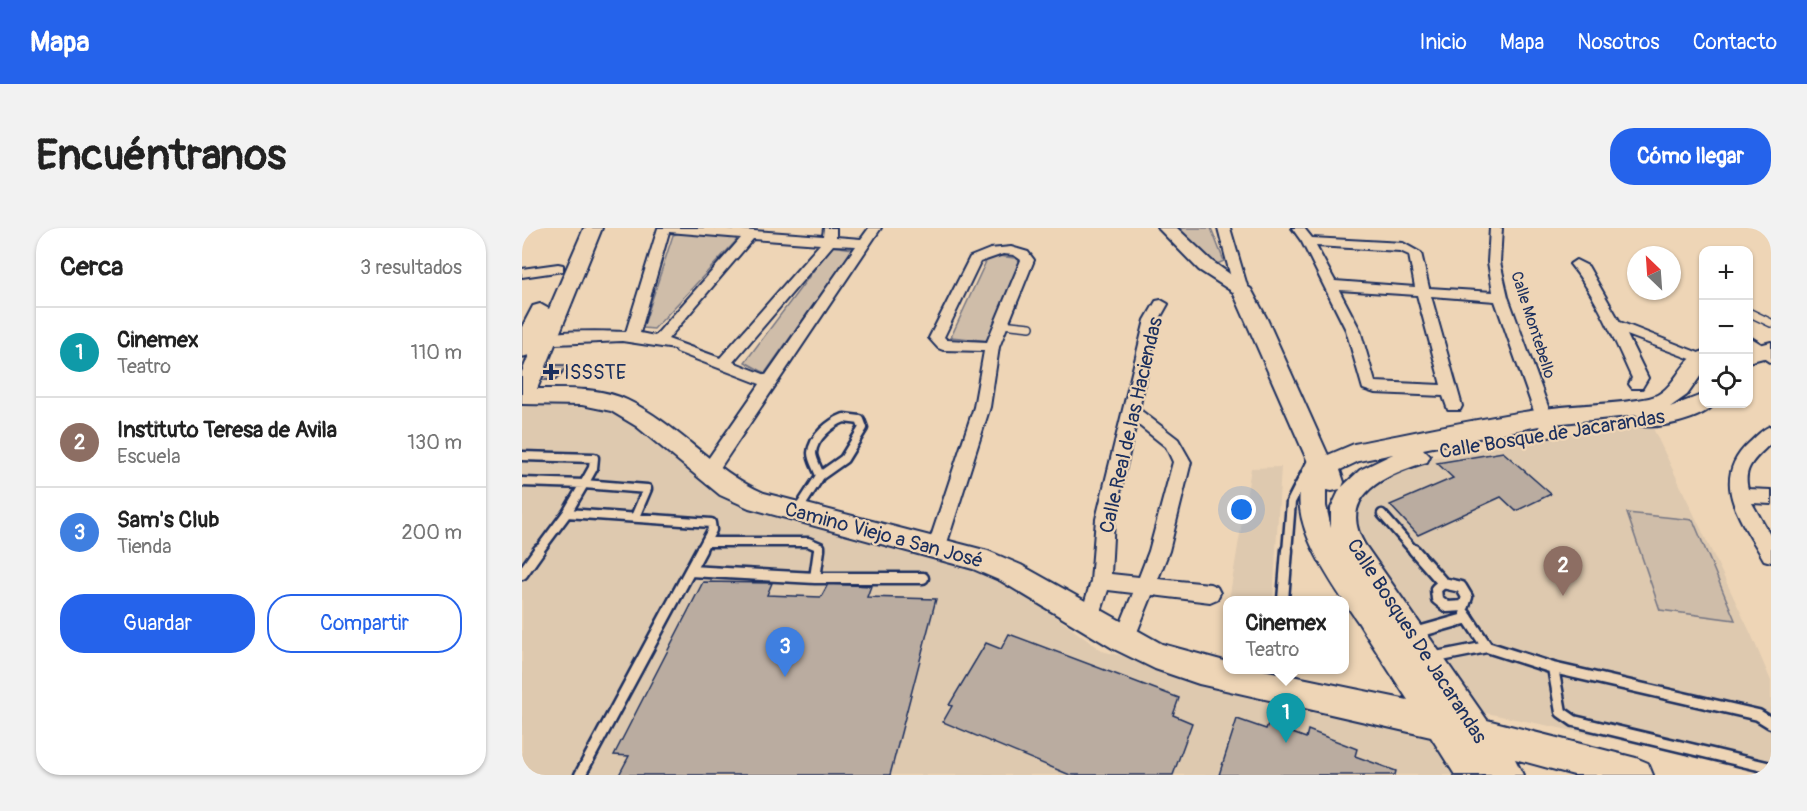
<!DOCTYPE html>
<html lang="es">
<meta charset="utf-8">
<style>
:root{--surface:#fff;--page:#f2f2f2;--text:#222;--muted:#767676;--line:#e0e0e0;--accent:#2563eb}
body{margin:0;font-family:Pangolin,sans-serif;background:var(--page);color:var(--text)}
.controls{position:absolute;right:18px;top:18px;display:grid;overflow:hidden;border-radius:12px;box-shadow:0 2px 4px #0004}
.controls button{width:54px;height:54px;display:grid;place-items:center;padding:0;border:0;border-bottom:2px solid var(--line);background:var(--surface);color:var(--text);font:30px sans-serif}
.compass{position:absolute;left:1105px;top:18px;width:54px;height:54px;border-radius:50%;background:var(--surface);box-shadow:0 2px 4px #0004;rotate:335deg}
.you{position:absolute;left:720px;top:282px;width:21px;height:21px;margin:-15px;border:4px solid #fff;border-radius:50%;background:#1a73e8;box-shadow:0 0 0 9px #1a73e833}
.badge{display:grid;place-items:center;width:39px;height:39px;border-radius:50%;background:var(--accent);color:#fff;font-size:20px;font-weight:700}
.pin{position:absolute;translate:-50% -50px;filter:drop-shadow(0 2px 3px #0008)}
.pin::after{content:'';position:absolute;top:32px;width:21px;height:18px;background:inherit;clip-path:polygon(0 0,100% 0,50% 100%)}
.popup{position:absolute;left:701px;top:368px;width:126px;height:78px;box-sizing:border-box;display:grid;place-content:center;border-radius:12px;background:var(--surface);filter:drop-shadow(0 2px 4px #0005);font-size:20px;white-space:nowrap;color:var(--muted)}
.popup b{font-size:22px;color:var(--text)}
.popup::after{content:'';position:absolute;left:50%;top:100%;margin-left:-12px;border:12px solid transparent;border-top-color:var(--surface)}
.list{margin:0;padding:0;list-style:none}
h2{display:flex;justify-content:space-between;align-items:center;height:78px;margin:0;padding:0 24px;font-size:26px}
h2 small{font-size:20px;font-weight:400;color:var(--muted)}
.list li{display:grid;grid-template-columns:39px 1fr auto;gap:18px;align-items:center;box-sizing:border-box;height:90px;padding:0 24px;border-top:2px solid var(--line)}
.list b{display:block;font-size:22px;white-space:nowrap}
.list p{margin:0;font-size:20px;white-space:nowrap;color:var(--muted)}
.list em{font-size:20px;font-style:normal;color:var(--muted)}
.actions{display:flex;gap:12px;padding:18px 24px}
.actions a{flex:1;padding:14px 0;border:2px solid var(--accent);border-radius:24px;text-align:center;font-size:21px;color:var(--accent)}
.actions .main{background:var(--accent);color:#fff}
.icon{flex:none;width:33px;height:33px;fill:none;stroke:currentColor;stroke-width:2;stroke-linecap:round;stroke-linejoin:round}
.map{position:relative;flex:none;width:1249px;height:547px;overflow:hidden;border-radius:24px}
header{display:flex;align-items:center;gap:36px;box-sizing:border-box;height:84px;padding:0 30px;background:var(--accent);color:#fff}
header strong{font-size:28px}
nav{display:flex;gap:33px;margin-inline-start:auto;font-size:21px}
.intro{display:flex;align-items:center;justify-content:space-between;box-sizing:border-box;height:144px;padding:0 36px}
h1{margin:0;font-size:42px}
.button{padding:15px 27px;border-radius:24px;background:var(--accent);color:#fff;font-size:21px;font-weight:700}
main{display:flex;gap:36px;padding:0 36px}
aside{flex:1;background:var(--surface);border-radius:24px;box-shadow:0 2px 4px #0004}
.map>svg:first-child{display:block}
.built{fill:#dec9af}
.green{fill:#cfbda9;stroke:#757684;stroke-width:1.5}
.building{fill:#baaca0;stroke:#1b2f5e;stroke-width:1.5}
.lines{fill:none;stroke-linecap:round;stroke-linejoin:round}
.lane-far2-casing{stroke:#1b2f5e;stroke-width:10}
.lane-far1-casing{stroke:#1b2f5e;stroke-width:13}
.lane-casing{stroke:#1b2f5e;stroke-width:15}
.street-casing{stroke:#1b2f5e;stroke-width:4}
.secondary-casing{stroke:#1b2f5e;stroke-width:4}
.lane-far2{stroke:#eed5b6;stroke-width:7}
.lane-far1{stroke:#eed5b6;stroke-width:8}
.lane{stroke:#eed5b6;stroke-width:10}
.street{fill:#eed5b6;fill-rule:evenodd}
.secondary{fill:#eed5b6;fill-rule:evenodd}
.poi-dot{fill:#1b2f5e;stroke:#eed5b6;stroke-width:2}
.labels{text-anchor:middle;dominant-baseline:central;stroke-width:4.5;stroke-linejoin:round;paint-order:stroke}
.far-street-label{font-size:16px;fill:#1b2f5e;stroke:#eed5b6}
.poi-label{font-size:20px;fill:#1b2f5e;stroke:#eed5b6;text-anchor:start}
.street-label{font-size:20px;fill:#1b2f5e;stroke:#eed5b6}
</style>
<header>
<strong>Mapa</strong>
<nav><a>Inicio</a><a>Mapa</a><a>Nosotros</a><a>Contacto</a></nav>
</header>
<div class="intro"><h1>Encuéntranos</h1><a class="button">Cómo llegar</a></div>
<main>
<aside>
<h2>Cerca<small>3 resultados</small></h2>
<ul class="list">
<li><span class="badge" style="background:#0f9aa8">1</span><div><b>Cinemex</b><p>Teatro</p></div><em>110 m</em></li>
<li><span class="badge" style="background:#8d6e63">2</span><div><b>Instituto Teresa de Avila</b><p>Escuela</p></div><em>130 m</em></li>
<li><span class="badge" style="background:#3f7fe0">3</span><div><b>Sam's Club</b><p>Tienda</p></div><em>200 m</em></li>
</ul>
<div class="actions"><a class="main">Guardar</a><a>Compartir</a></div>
</aside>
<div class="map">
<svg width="1249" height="547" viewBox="0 0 1249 547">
<rect width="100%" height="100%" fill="#eed5b6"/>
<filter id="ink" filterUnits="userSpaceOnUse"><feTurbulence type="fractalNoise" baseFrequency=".0167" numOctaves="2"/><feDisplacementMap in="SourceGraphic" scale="12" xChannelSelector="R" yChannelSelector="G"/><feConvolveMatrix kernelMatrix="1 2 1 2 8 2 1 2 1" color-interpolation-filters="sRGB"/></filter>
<g filter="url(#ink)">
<path class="built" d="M26 170 101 189 166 243 256 286 470 342 580 423 827 484 918 512 941 547H0V173Z
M1129 196 1229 406 1249 453V544L945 481 845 330 834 284 848 254 885 234 1043 206Z
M759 239 751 372H707L729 240Z"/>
<path class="green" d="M656 0H689L702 33 695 36 688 33Z
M164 3 215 9 214 13 132 101 121 100 151 7Z
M310 18 331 21 243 145 223 134Z
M467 27 501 31 469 113 429 109Z
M1105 285 1171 292 1213 392 1138 382Z"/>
<path class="building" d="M23 137H47L34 152H10Z
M981 224 1029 266 994 283 979 269 896 307 868 277 931 250 915 235Z
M181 354 250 355 245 367 299 369 306 356 349 358 345 369 414 371 368 547H97L107 528 92 527Z
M487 406 657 470 651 487 670 495 651 547H548L421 494 430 478 427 477 464 415 479 421Z
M715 491 744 501 746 496 784 510 786 502 835 521 833 528 874 543 873 547H697Z"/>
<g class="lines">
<g class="lane-far2-casing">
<path id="lane-far2" d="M1226 84 1249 95
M480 96 508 99"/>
</g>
<g class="lane-far1-casing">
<path id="lane-far1" d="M322 190 338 192 341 200 322 231 298 248C296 241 290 232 290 225 291 209 309 195 322 190Z
M0 228 72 230 71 240 62 256 125 261 113 289
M0 254 62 256 45 285
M276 282 298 248
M860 286 893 324
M184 314H286L298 319 297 324
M16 324 45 285 189 295 190 302 178 324
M765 324 769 274 793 227"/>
</g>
<g class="lane-casing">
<path id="lane" d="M892 322 921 355
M168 343 293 350 297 322
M0 346 17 322
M293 350H401
M921 355 939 359 945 369 942 378 925 379 915 371 914 361Z
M761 372 765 322
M943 386 965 419
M893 405 946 390
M909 430 965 419 1031 440 1236 487 1249 495
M1031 440 1039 484 1052 493 1249 540
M58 547 179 322"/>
</g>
<g class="street-casing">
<path id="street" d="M136 0H191L301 8 302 0H314V9L339 11 347 0H359L192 249H180L177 244 238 156 155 124 153 121 100 113 12 117 5 112C15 101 86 103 104 104ZM147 4 219 10 133 108 118 105ZM231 11 298 16 198 130 146 111ZM311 17 334 18 244 147 211 134Z
M696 0H708L726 61 724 64 719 65 712 61Z
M770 0H782L790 10 881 15 899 25 907 60 971 64 966 34 968 0H980L978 34 986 69 1035 203 1033 207 1027 209 1019 203 973 73 909 68 940 178 938 182H926L921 168 853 165 841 161 824 102 780 14ZM794 18 878 23 887 27 893 59 813 53ZM817 62 895 67 919 157 853 154 838 102Z
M489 19 506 24 512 32 477 119 468 179 424 318 422 323 415 326 408 323 406 318 452 179 462 123 421 122 416 120 407 110 448 29 468 21ZM481 26 492 27 499 32 465 114 425 112 422 109 458 34Z
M1054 32 1066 38 1098 94 1182 127V136L1105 107 1126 150 1120 160H1110L1107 156 1110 150C1092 111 1075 69 1048 36Z
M36 36 41 37V43L0 49V41Z
M639 72 646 76 637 92 617 181 656 211 669 234 647 323 636 351 688 356 695 359 698 365 695 371 688 374 630 367 609 419 602 421 595 419 592 412 611 365 586 362 575 396 568 399 561 396 558 390 569 353 574 291 623 92 634 73ZM614 195 644 219 651 234 627 323 617 349 589 346 592 291Z
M1226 108 1249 122V135L1226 120Z
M1249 198V215C1235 229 1220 239 1226 261L1249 262V276L1230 275 1249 309V334L1242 332C1220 293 1186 253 1227 215 1234 209 1240 201 1249 198Z"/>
</g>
<g class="secondary-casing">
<path id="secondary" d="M62 0H80L15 161C44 161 78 159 105 172 156 196 190 242 242 265L466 323 499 337 640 416 706 434V442H741L886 472C869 446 852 420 836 394 814 361 752 280 789 241L711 64 677 42 636 0H655L691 34 729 61 745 91 806 227 832 216C895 204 958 190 1022 181 1057 176 1093 177 1127 170 1154 164 1157 130 1182 123V143L1165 167 1148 179 1182 166V176H1192C1182 191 1134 202 1117 197L1113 191 1116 187 1022 197 901 221 908 228 905 234C865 246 813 267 843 317L965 492 1114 530 1126 535 1131 547H1052L993 531 1001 547H933L909 509 677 456 633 441 592 421 479 353 451 341 227 280 198 267 114 198 89 183 60 177 0 176V144L7 127 0 129V99L11 78 18 76 27 81ZM871 226 838 242 820 259 822 254 818 242 837 233ZM818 261 809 280V300L804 278V262L810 263Z
M1249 114V128L1226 134V120Z"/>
</g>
<use href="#lane-far2" class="lane-far2"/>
<use href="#lane-far1" class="lane-far1"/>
<use href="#lane" class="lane"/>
<use href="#street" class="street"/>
<use href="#secondary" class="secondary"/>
</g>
</g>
<path class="poi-dot" d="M26 135h6v6h6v6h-6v6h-6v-6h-6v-6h6z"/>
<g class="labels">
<g class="far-street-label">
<text transform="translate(1011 97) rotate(72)">Calle Montebello</text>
</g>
<g class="poi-label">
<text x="42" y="144">ISSSTE</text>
</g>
<g class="street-label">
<text transform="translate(609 197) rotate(-77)">Calle Real de las Haciendas</text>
<text transform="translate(1030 206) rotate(-9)">Calle Bosque de Jacarandas</text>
<text transform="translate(362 307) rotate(15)">Camino Viejo a San José</text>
<text transform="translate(895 413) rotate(57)">Calle Bosques De Jacarandas</text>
</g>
</g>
</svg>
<div class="controls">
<button>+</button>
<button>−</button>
<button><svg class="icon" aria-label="locate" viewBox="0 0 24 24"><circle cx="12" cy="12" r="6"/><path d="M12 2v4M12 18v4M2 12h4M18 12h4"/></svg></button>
</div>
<svg class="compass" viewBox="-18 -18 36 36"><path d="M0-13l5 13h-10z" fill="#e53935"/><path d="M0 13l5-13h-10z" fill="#767676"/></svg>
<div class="you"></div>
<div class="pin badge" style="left:764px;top:515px;background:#0f9aa8">1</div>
<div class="popup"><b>Cinemex</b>Teatro</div>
<div class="pin badge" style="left:1041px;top:368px;background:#8d6e63">2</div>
<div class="pin badge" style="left:263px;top:449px;background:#3f7fe0">3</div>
</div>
</main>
